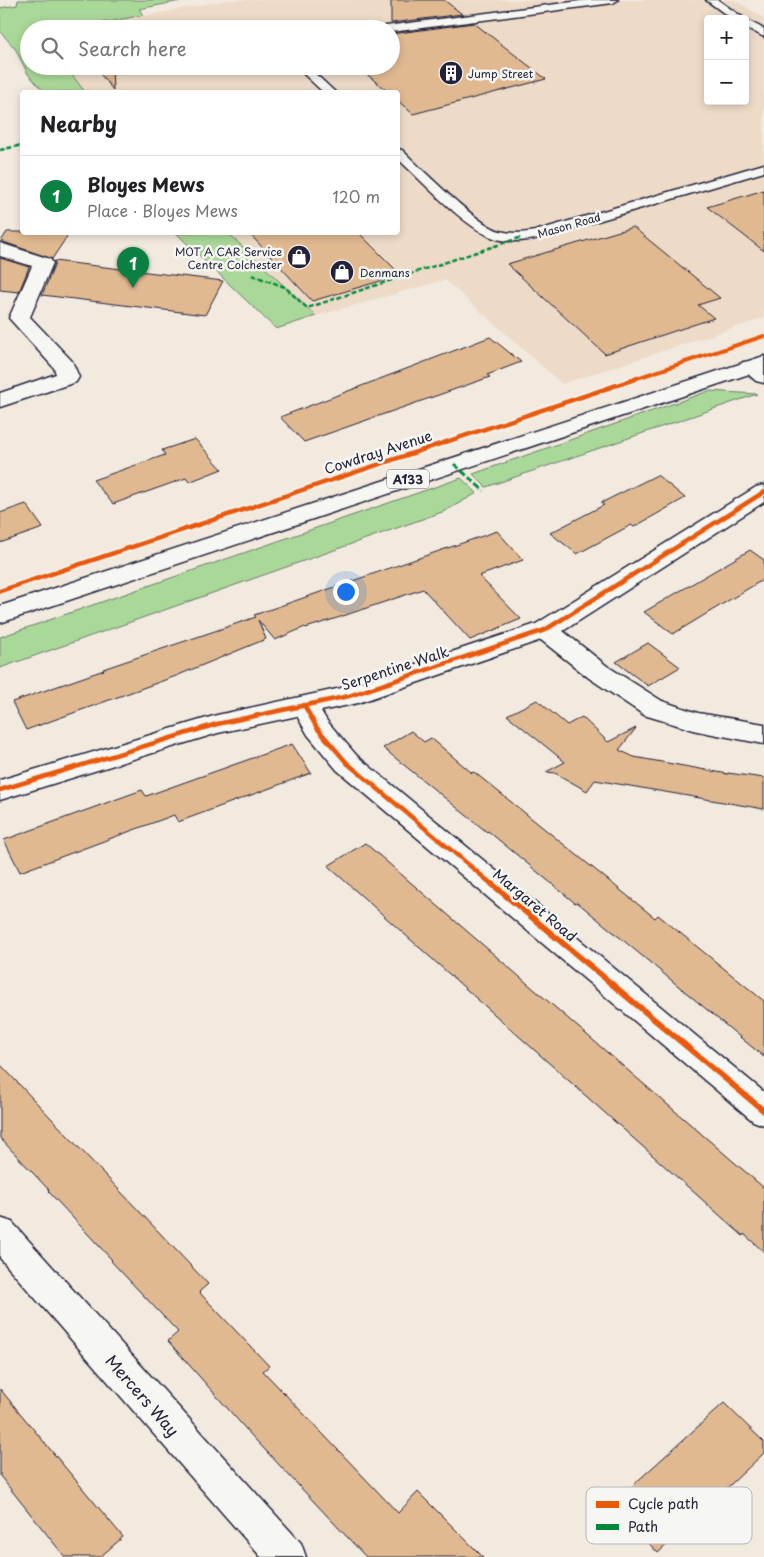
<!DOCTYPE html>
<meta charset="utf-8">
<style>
:root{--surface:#fff;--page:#f2f2f2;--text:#202124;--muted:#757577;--line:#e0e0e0;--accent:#0b8043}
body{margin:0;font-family:"Playpen Sans",sans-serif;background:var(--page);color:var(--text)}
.controls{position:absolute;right:15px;top:15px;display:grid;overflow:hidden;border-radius:5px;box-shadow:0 2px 8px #0003}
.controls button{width:45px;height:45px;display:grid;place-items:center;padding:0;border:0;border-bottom:1px solid var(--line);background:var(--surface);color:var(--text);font:25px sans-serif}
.you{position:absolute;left:345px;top:591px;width:18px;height:18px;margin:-12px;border:4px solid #fff;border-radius:50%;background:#1a73e8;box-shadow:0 0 0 8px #1a73e833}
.badge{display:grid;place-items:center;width:32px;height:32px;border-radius:50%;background:var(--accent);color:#fff;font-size:16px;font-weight:700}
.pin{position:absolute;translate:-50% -41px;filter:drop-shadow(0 1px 2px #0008)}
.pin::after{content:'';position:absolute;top:26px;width:18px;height:15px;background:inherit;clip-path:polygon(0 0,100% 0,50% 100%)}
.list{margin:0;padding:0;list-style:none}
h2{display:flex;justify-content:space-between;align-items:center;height:65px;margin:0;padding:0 20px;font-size:21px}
h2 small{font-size:16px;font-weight:400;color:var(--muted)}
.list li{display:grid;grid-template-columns:32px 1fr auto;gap:15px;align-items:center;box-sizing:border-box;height:80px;padding:0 20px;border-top:1px solid var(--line)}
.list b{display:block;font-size:19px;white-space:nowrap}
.list p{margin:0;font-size:16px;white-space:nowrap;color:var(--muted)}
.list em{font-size:16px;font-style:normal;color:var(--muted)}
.icon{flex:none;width:28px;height:28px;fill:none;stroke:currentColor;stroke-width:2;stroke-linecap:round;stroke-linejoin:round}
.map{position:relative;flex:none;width:764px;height:1557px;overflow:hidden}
.search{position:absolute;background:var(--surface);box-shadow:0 2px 8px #0003;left:20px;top:20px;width:380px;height:55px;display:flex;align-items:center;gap:12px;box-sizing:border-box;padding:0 18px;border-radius:28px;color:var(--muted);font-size:19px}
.panel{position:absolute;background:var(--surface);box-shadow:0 2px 8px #0003;left:20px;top:90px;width:380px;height:145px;border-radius:5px}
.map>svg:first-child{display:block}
.built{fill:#eddbc8;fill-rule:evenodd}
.green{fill:#aad898;stroke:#667d6a}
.building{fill:#e0b991;stroke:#22223b}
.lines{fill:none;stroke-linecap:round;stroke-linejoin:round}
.lane-casing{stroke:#22223b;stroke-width:3}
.street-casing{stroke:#22223b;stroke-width:3}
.primary-casing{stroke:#22223b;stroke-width:3}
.lane{fill:#f6f6f2;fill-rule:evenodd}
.street{fill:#f6f6f2;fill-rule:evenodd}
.primary{fill:#f6f6f2;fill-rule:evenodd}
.quiet-far1{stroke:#00873e;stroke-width:2.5;stroke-dasharray:5 2.5;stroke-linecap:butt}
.quiet{stroke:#00873e;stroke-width:3;stroke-dasharray:7 3;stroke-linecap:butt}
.cycleway-far2-casing{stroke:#f6f6f2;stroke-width:5.5}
.cycleway-far1-casing{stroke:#f6f6f2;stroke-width:8}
.cycleway-casing{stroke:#f6f6f2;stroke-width:9}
.cycleway-far2{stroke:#e8590c;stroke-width:4}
.cycleway-far1{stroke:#e8590c;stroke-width:4.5}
.cycleway{stroke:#e8590c;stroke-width:6}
.labels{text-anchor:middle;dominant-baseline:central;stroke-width:5;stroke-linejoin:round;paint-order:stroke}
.far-poi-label{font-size:11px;fill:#22223b;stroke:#f6f6f2;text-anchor:start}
.far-street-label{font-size:11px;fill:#22223b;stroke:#f6f6f2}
.shield{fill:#f6f6f2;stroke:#626272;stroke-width:1}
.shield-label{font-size:12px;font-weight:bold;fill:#22223b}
.street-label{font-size:14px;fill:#22223b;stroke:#f6f6f2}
.near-street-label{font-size:16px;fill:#22223b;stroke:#f6f6f2}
.key{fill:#f6f6f2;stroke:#b6b6bb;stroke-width:1}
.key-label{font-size:14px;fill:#22223b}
</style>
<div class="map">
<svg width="764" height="1557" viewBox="0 0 764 1557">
<rect width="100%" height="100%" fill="#f2eadf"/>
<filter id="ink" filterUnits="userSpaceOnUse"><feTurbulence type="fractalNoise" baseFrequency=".02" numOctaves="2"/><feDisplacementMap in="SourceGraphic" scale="10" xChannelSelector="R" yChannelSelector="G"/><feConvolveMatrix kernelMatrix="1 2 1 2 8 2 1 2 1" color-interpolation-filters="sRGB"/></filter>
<g filter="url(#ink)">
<path class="built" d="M228 0H735L764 18V318L562 384 445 280 316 316 228 233 398 232V92H85L72 75 95 68 94 66H391V29H74ZM708 19H745V101H708Z"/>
<path class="green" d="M18 0H186L139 9 143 15 73 29H29V66H94L95 68 72 75 85 92H44L28 74 16 50 0 31V8L17 5Z
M176 233H228L316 316 276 329Z
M709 391 757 394 486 487 473 474Z
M461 478 477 493 445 511 0 668V637Z"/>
<path class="building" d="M391 0H444L462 14 391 23Z
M109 22V29H72Z
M474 23 546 79 413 114 398 101V92H388L357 66H391V34Z
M94 66H112L113 90Z
M764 190V251L707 207Z
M633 227 720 298 698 305 714 318 605 354 507 264Z
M7 232H70L52 259 1 241Z
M248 232H358L401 275 312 301Z
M0 258 29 267 19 292 0 290Z
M54 261 223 281 205 315 42 295 55 264Z
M490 337 521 362 487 375 490 377 304 442 280 417Z
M195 439 222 469 189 482 186 478 113 504 93 480 165 455 162 450Z
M657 475 685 498 634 527 631 525 577 554 550 533 604 505 601 503Z
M26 504 43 528 0 543V513Z
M497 531 523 560 479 576 521 619 470 640 423 589 334 619 306 628 305 627 275 640 258 620 266 639 176 676 26 730 12 702 104 670 103 669 256 617 254 615Z
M750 550 764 560V579L673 634 644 612Z
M648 643 680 667 648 686 616 662Z
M537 700 567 725 582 717 608 742 636 728 619 750 634 757 728 774V773L764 778V809L595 780 587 791 555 773 546 772 565 762 507 715Z
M411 731 424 742 431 738 472 773 474 772 655 918 658 915 764 1001V1057L577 902 575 903 488 831 487 832 383 748Z
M292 744 311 773 178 822 174 815 20 872 4 840 142 790 146 796Z
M365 843 764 1188V1252L744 1234 743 1236 328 866Z
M0 1064 208 1284 199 1292 269 1366 263 1371 398 1513 418 1492 483 1557H366L251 1435 168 1341 178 1332 111 1261 112 1260 48 1191 49 1190 0 1138Z
M0 1389 123 1537 100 1557H65L0 1476Z
M724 1403 764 1442V1453L658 1553 612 1504Z"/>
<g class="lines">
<g class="lane-casing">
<path id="lane" d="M588 0H618L613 3 391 32V29H381L386 26Z
M706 0H718L745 19H732Z
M745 19 764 29V37L745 27Z
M295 66H307L335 92H323Z
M398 149 402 150C423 170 476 224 500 231 511 234 524 233 535 231L764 164V172L540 238C526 241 508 243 494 238 465 228 422 181 398 159Z"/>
</g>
<g class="street-casing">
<path id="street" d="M0 243 50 259 53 263 30 317 72 361 79 377 76 382 0 407V393L56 374 54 368 9 318 32 266 0 256Z
M751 361 764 366V383L756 381 740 367 743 362Z
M764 485V502L563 631 607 666 662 701 698 713 764 724V744L697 731 644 715 589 678 541 640 358 703 321 711 327 721 357 756 764 1092V1125L753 1121 337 770 308 735 297 716 218 733 0 800V780L217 715 346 687 536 624 756 487Z
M0 1218 12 1222 301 1543 306 1557H261L0 1258Z"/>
</g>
<g class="primary-casing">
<path id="primary" d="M764 356V369L0 623V606Z"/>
</g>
<use href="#lane" class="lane"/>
<use href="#street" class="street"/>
<use href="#primary" class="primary"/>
<path class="quiet-far1" d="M0 150 22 145
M252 275 285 287 307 308 522 237"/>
<path class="quiet" d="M454 464 484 491"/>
<g class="cycleway-far2-casing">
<path id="cycleway-far2" d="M631 380 764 336"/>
</g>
<g class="cycleway-far1-casing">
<path id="cycleway-far1" d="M0 591 635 379
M304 705 317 728 347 763 494 886
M0 790 217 724 349 696 545 630 764 492"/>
</g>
<g class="cycleway-casing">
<path id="cycleway" d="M492 884 764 1111"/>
</g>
<use href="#cycleway-far2" class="cycleway-far2"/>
<use href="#cycleway-far1" class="cycleway-far1"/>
<use href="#cycleway" class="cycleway"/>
</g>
</g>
<defs>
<g id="building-disc" transform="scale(1.25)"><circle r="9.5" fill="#22223b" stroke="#f6f6f2"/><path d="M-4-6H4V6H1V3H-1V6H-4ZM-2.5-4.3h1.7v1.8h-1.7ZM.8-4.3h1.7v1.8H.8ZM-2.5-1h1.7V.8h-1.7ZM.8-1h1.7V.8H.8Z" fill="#fff"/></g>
<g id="shop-disc" transform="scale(1.25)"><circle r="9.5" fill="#22223b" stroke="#f6f6f2"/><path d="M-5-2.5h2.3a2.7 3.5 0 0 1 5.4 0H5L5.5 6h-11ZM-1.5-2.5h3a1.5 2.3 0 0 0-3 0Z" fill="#fff"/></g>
</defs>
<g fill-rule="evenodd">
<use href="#building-disc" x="451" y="73"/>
<use href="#shop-disc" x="299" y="257"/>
<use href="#shop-disc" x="342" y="272"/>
</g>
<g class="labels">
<g class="far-poi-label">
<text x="468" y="73">Jump Street</text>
<text x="282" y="251" text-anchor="end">MOT A CAR Service<tspan x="282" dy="13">Centre Colchester</tspan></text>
<text x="360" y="272">Denmans</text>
</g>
<g class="far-street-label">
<text transform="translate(569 225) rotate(-16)">Mason Road</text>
</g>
<rect class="shield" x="387" y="469.5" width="42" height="19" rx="4"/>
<g class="shield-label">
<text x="408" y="479">A133</text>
</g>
<g class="street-label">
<text transform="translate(378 452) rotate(-18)">Cowdray Avenue</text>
<text transform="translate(395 668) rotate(-18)">Serpentine Walk</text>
<text transform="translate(535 905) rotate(40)">Margaret Road</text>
</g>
<g class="near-street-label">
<text transform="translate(143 1395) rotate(49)">Mercers Way</text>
</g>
</g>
<rect x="586" y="1487" width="166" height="57" rx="8" class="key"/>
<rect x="596" y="1501" width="23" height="7" fill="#e8590c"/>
<rect x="596" y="1524" width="23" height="6" fill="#00873e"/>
<g class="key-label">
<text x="628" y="1509">Cycle path</text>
<text x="628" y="1532">Path</text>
</g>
</svg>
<div class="controls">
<button>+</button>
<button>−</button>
</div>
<div class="you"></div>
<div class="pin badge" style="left:133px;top:288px">1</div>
<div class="search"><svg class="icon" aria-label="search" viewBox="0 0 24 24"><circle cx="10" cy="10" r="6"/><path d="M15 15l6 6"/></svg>Search here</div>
<section class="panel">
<h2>Nearby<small></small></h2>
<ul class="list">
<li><span class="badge">1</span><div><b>Bloyes Mews</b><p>Place · Bloyes Mews</p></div><em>120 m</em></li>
</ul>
</section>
</div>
